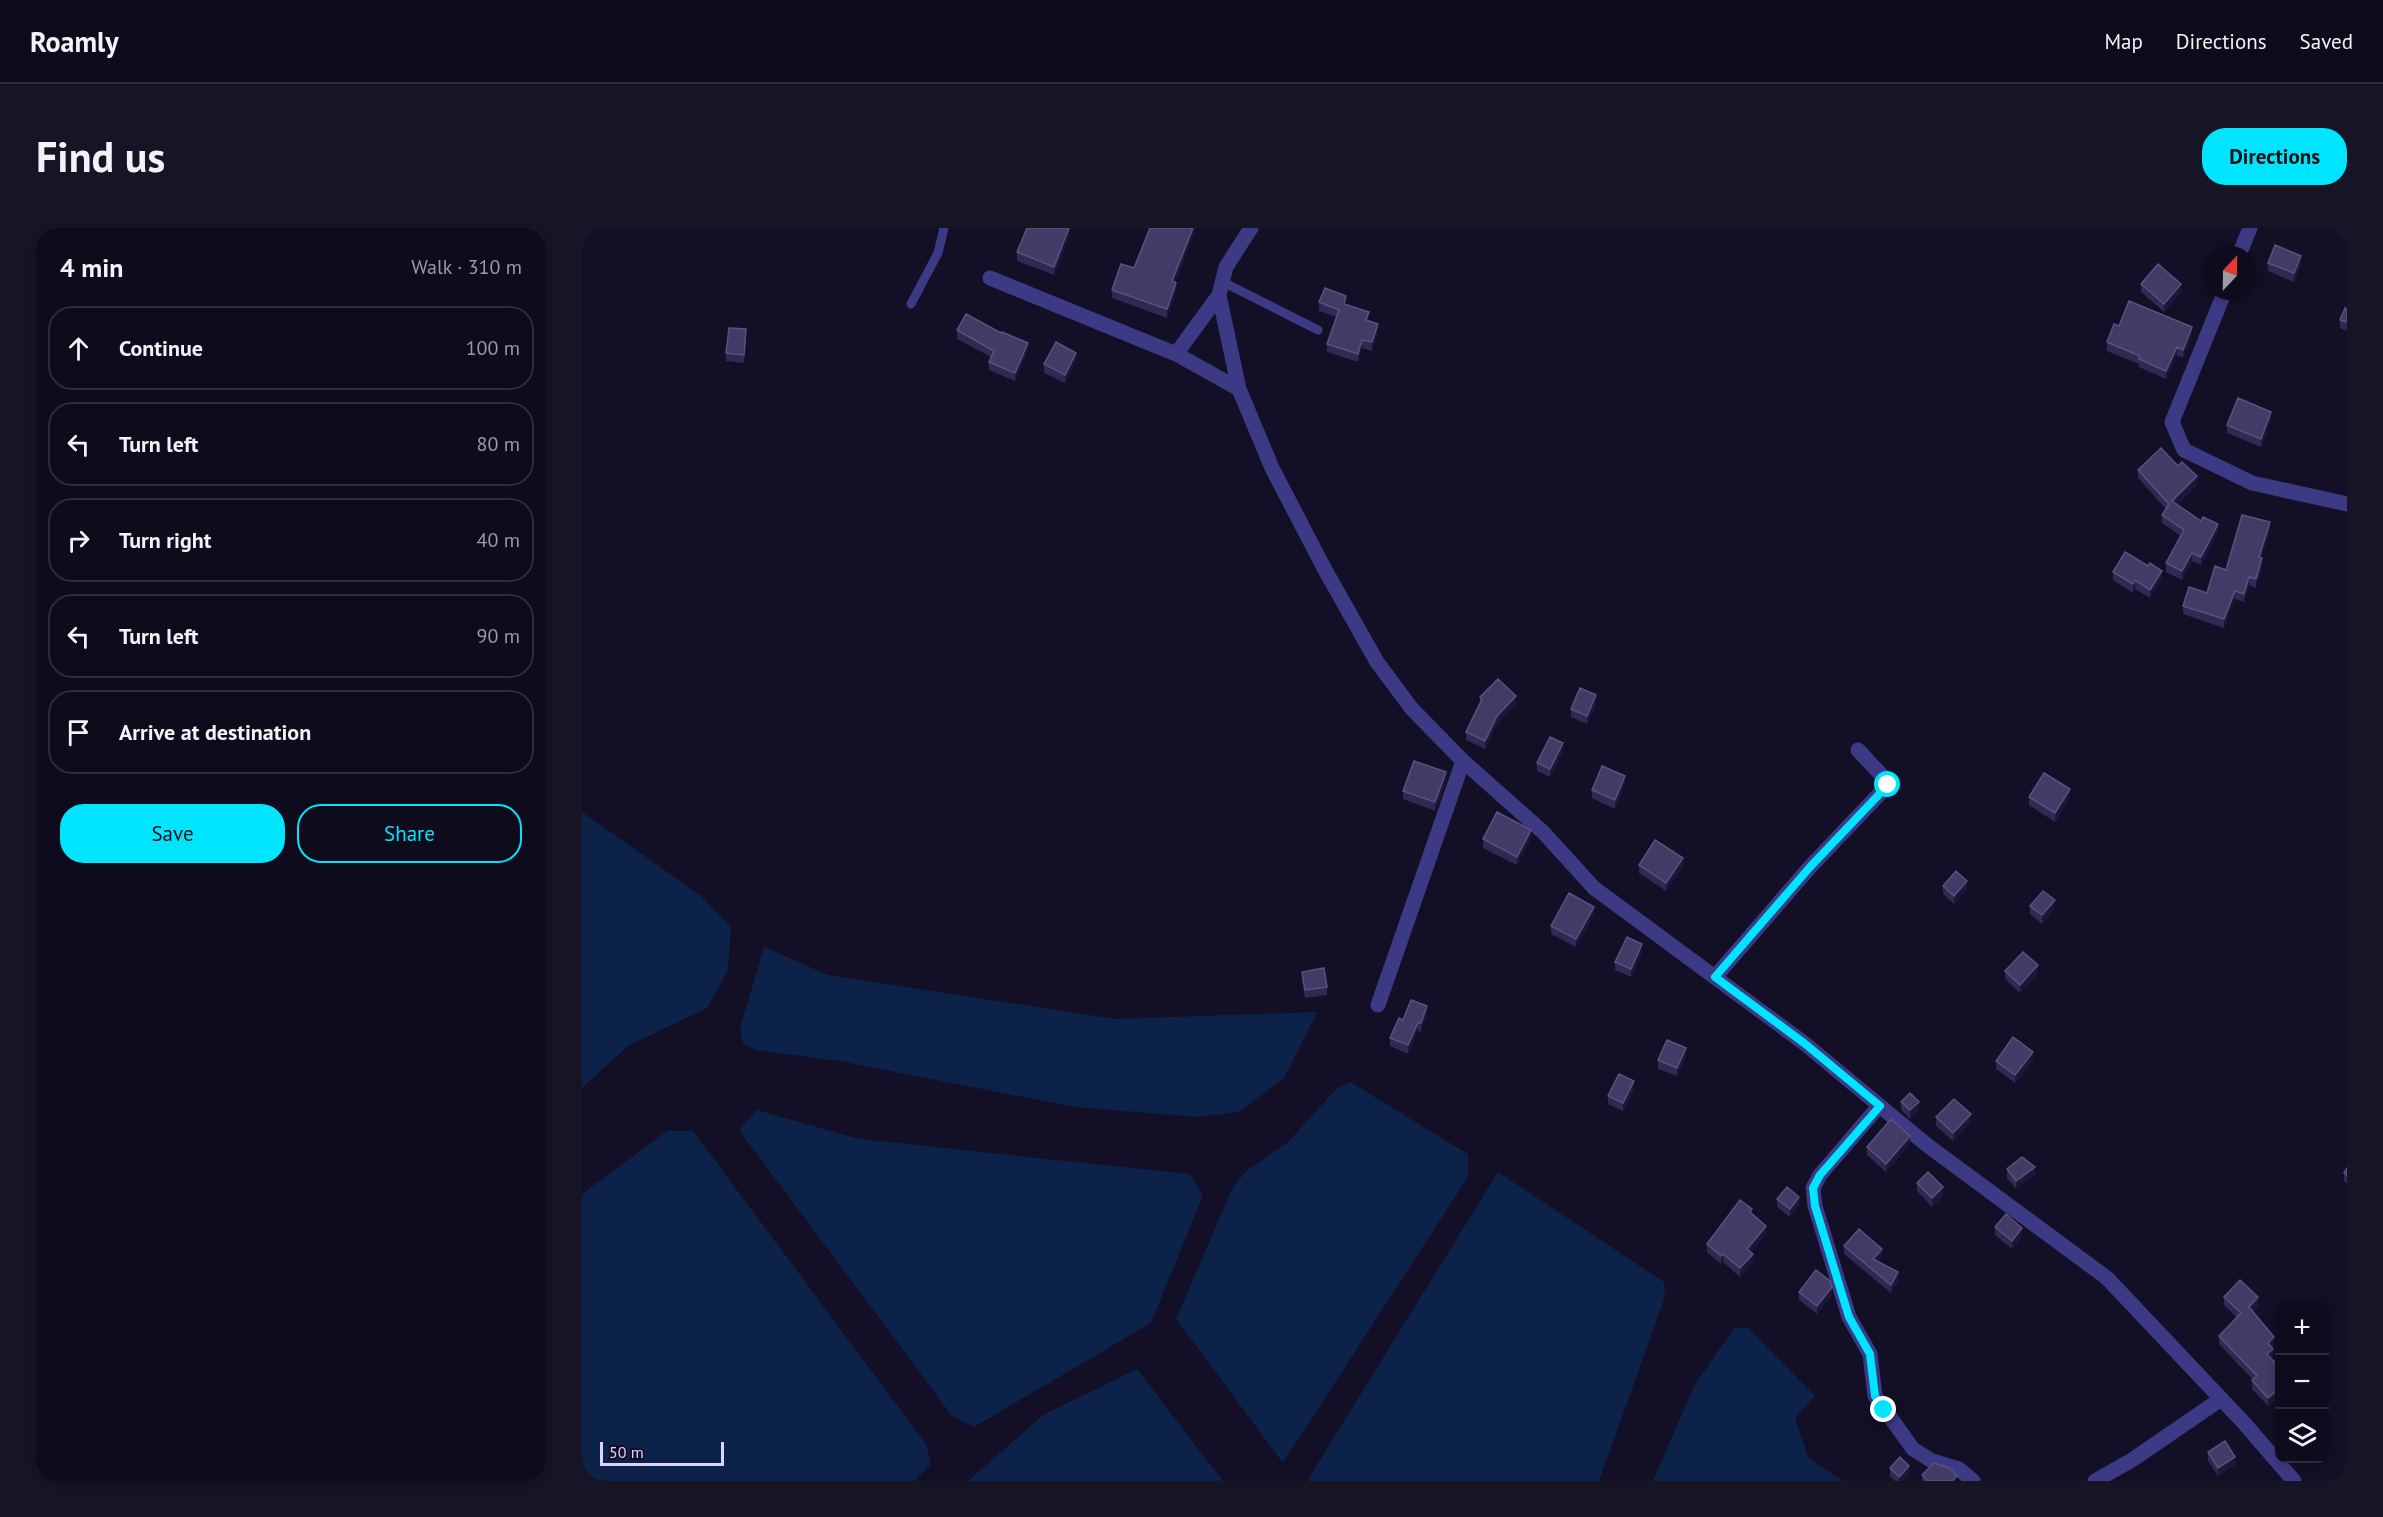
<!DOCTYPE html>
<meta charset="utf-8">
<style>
:root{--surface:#0e0b1c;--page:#171425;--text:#f1f3f6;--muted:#9b9ba3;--line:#2e2b3b;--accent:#00e5ff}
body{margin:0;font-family:"PT Sans",sans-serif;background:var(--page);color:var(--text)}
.controls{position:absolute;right:18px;bottom:18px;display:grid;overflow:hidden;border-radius:12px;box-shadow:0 3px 9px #0003}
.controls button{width:54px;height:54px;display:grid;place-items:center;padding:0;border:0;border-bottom:2px solid var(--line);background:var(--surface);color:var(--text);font:30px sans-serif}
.compass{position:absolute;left:1621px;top:18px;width:54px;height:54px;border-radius:50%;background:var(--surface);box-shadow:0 3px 9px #0003;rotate:22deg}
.scale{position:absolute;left:18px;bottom:15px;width:124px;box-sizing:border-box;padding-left:6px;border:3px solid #d9d4ff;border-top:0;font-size:16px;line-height:21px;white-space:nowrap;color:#d9d4ff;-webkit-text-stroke:4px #130f26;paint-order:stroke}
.stop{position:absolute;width:18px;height:18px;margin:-14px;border:4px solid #00e5ff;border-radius:50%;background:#fff}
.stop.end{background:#00e5ff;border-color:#fff;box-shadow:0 2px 6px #0008}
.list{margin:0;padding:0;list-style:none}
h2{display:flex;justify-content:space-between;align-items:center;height:78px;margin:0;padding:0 24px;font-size:26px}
h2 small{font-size:20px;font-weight:400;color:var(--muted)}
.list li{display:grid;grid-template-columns:39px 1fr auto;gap:18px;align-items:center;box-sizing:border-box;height:84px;margin:0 12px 12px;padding:0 12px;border:2px solid var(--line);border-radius:24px}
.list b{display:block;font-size:22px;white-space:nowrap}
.list em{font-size:20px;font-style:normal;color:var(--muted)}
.actions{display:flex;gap:12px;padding:18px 24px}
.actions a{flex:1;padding:14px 0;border:2px solid var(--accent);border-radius:24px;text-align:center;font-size:21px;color:var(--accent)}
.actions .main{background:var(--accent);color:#111}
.icon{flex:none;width:33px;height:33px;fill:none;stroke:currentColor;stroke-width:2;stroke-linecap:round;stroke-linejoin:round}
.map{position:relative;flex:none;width:1765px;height:1253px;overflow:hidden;border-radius:24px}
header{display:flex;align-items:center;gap:36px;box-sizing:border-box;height:84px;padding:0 30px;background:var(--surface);border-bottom:2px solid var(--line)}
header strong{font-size:28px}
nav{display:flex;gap:33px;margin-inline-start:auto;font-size:21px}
.intro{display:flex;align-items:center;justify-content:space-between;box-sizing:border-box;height:144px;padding:0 36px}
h1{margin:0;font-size:42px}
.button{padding:15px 27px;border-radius:24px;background:var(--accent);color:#111;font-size:21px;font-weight:700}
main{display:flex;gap:36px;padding:0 36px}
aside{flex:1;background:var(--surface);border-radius:24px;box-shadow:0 3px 9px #0003}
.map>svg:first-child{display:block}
.water{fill:#0c2248}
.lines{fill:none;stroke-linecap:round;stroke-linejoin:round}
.lane{stroke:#3d3a85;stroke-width:9}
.street{stroke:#3d3a85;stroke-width:15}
.wall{fill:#312854}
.shaded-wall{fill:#1d163a}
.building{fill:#433a66;stroke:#5a527e;stroke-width:1.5}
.route{stroke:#00e5ff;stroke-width:8}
</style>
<header>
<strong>Roamly</strong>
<nav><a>Map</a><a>Directions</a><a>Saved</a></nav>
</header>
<div class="intro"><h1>Find us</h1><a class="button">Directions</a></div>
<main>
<aside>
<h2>4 min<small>Walk · 310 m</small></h2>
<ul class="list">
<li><svg class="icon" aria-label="ahead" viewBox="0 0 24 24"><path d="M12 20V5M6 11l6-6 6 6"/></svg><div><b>Continue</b></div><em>100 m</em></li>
<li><svg class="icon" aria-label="left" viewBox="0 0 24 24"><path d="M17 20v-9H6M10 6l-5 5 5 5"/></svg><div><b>Turn left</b></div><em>80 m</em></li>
<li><svg class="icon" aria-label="right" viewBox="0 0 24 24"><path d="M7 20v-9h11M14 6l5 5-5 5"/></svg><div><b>Turn right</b></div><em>40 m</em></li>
<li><svg class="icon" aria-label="left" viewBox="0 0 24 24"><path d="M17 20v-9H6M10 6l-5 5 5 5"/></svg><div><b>Turn left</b></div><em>90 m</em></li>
<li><svg class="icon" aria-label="arrive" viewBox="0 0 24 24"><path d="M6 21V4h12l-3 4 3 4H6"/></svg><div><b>Arrive at destination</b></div></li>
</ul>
<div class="actions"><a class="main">Save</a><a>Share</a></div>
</aside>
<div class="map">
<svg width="1765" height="1253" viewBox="0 0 1765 1253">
<rect width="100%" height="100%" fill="#130f26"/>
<path class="water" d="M0 584 118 667 149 699 146 742 125 780 46 818 0 860Z
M182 719 246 747 533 791 735 784 702 850 657 884 616 889 493 879 257 833 173 822 161 815 158 800Z
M768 854 886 926V949L701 1235 594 1091 650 961 664 943 705 915 755 860Z
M175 882 277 911 607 946 621 967 569 1095 392 1199 370 1188 157 902Z
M85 903H111L344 1216 349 1236 332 1253H0V966Z
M916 944 1082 1054 1083 1069 1017 1253H725Z
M1165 1099 1233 1168 1213 1190 1226 1229 1261 1253H1071L1112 1158 1152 1100Z
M555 1141 641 1253H386L461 1187Z"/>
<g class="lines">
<path class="lane" d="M641 54 736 102
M329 76 356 25 362 0"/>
<path class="street" d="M669 0 644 39 637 67 657 161 690 240 742 340 795 434 830 481 881 533 961 604 1012 660 1222 815 1345 917 1525 1050 1662 1195 1712 1253
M1657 27 1668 0
M408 50 594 126 657 161
M1643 63 1590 194 1602 222 1670 255 1765 276
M594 126 637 67
M1133 749 1228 639 1306 557V554L1276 522
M796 777 881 533
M1297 878 1238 947 1231 960 1233 978 1267 1089 1288 1126 1293 1168 1331 1221 1350 1233 1377 1241 1391 1253
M1513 1253 1550 1232 1639 1171"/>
</g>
<path class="wall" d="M488 0V6L472 47 435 33V24Z
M614 0 593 55 594 63 585 90 530 70V62L552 40Z
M1686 35 1719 36 1712 54 1686 43Z
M1559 56 1599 64 1582 84 1559 64Z
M737 74 764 77 787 93 796 104 790 123 780 120 776 134 745 124V116L754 89 737 83Z
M1765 81V103L1758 100V92Z
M1537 98 1610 108 1601 130 1595 127 1584 151 1557 139V136L1525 123V114Z
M375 102 446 123 433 153 407 142V134L409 129 375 111Z
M164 110 162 135 144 133V125Z
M494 133 483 155 462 145V136Z
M1689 192 1679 219 1645 205V197Z
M1556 242 1615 257 1595 277 1636 305 1619 337 1610 333 1600 352 1584 344V335L1599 308 1580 295V287L1584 281 1556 250Z
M1688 303 1679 330 1680 339 1674 360 1667 357 1662 374 1653 371 1642 400 1601 386V378L1625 365 1644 342Z
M1531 344 1580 351 1568 370 1553 361 1551 365 1531 352Z
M898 469 934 476 915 496 903 521 884 512V504L898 474Z
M1014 476 1005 496 989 489V481Z
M981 523 968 549 955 543V535Z
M864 553 853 583 821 571V563Z
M1043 556 1033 581 1010 570V562Z
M1447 569H1488L1473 594 1447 577Z
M949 610 935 637 901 620V611Z
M1057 637 1101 638 1084 663 1057 645Z
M1361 658 1385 661 1372 676 1361 666Z
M1448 678 1473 681 1460 696 1448 686Z
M1012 687 994 719 969 706V698Z
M1060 724 1049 749 1033 742V734Z
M1423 743 1456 745 1438 765 1423 751Z
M720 744 745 759V767L723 770 720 752Z
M845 786 839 804 836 803 826 826 808 818V810L821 792Z
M1104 828 1095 848 1076 841V832Z
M1451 832 1433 855 1414 841V833Z
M1052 862 1041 883 1026 876V868Z
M1319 874 1337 882 1328 891 1319 882Z
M1354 889 1389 894 1371 913 1354 898Z
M1328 916 1304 944 1285 927V919Z
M1765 940V956L1762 953V945Z
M1425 941 1453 947 1434 961 1425 950Z
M1335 955 1361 968 1350 979 1335 963Z
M1195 971 1217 977 1208 989 1195 979Z
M1170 985 1184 1006 1169 1024 1171 1034 1158 1049 1141 1034 1139 1036 1125 1024V1016Z
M1413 999 1440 1008 1430 1021 1413 1007Z
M1262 1018 1300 1029 1296 1034 1316 1053 1309 1065 1262 1026Z
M1217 1064 1250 1067 1235 1086 1217 1072Z
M1642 1069 1676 1078 1671 1083 1692 1117 1690 1119 1691 1129 1689 1131 1698 1140V1168L1686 1178 1670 1161V1152H1671L1637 1116V1108L1655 1090 1642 1077Z
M1626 1224 1653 1237 1636 1248 1626 1233Z
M1308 1240 1327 1246 1321 1253H1313L1308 1248Z
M1340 1247 1375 1253H1340Z"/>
<path class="shaded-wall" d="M487 0H488V6L472 47V39Z
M611 0H614V1L590 62V53Z
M1719 28V36L1712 54V45Z
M594 55V63L585 90V81Z
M1599 56V64L1582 84V76Z
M796 96V104L790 123V114Z
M1610 99V108L1601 130V122Z
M780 112V120L776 134V126Z
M446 115V123L433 153V145Z
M1595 119V127L1584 151V143Z
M494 125V133L483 155V147Z
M1689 184V192L1679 219V211Z
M1615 248V257L1590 282V273Z
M1688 294V303L1677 337V329Z
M1636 296V305L1619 337V329Z
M1610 325V333L1600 352V343Z
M1680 330V339L1674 360V351Z
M1580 343V351L1568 370V362Z
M1667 349V357L1662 374V366Z
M1553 352V361L1551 365V356Z
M1653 363V371L1642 400V391Z
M1014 467V476L1005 496V488Z
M934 468V476L915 496 903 521V513L915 488Z
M981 515V523L968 549V541Z
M864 544V553L853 583V574Z
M1043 548V556L1033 581V572Z
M1488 561V569L1473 594V585Z
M949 602V610L935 637V629Z
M1101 630V638L1084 663V655Z
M1385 653V661L1372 676V668Z
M1473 672V681L1460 696V687Z
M1012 679V687L994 719V711Z
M1060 716V724L1049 749V741Z
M1456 737V745L1438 765V757Z
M845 778V786L839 804V795Z
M836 795V803L826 826V817Z
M1104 820V828L1095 848V840Z
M1451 824V832L1433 855V847Z
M1052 853V862L1041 883V875Z
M1337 874V882L1328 891V882Z
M1389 886V894L1371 913V905Z
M1328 908V916L1304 944V936Z
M1453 939V947L1434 961V953Z
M1361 959V968L1350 979V970Z
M1217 969V977L1208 989V981Z
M1184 998V1006L1165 1029V1021Z
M1440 1000V1008L1430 1021V1013Z
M1300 1021V1029L1291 1039V1031Z
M1141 1026V1034L1139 1036V1028Z
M1171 1026V1034L1158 1049V1040Z
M1316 1044V1053L1309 1065V1057Z
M1250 1059V1067L1235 1086V1078Z
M1676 1069V1078L1667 1087V1079Z
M1692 1109V1117L1686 1123V1115Z
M1691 1121V1129L1685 1134V1126Z
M1698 1160V1168L1686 1178V1170Z
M1653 1229V1237L1636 1248V1240Z
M1327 1238V1246L1321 1253H1317V1249Z"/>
<path class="building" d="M445 0H487L472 39 435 24Z
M568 0H611L590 53 594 55 585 81 530 62 539 36 552 40Z
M1693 17 1719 28 1712 45 1686 35Z
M1576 36 1599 56 1582 76 1559 56Z
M743 60 764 68 762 76 787 84 784 92 796 96 790 114 780 112 776 126 745 116 757 82 737 74Z
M1547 73 1610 99 1601 122 1595 119 1584 143 1557 131 1558 128 1525 114 1532 96 1537 98Z
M1763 80 1765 81V94L1758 92Z
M384 86 419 105 420 104 446 115 433 145 407 134 412 123 375 102Z
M147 100 164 101 162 127 144 125Z
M474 114 494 125 483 147 462 136Z
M1656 170 1689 184 1679 211 1645 197Z
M1579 220 1596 238 1600 234 1615 248 1590 273 1619 293 1621 289 1636 296 1619 329 1610 325 1600 343 1584 335 1602 302 1580 287 1587 276 1556 242Z
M1660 287 1688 294 1677 329 1680 330 1674 351 1667 349 1662 366 1653 363 1642 391 1601 378 1607 359 1625 365 1633 338 1644 342Z
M1543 324 1566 338 1568 335 1580 343 1568 362 1553 352 1551 356 1531 344Z
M916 451 934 468 915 488 903 513 884 504 900 471 898 469Z
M998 460 1014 467 1005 488 989 481Z
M968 509 981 515 968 541 955 535Z
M832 533 864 544 853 574 821 563Z
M1020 538 1043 548 1033 572 1010 562Z
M1462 545 1488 561 1473 585 1447 569Z
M915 584 949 602 935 629 901 611Z
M1073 612 1101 630 1084 655 1057 637Z
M1374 643 1385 653 1372 668 1361 658Z
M1461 663 1473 672 1460 687 1448 678Z
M987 665 1012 679 994 711 969 698Z
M1045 709 1060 716 1049 741 1033 734Z
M1441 724 1456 737 1438 757 1423 743Z
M742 740 745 759 723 762 720 744Z
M829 772 845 778 839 795H836L826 817 808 810 817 790 821 792Z
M1431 809 1451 824 1433 847 1414 833Z
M1085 812 1104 820 1095 840 1076 832Z
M1037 846 1052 853 1041 875 1026 868Z
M1328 865 1337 874 1328 882 1319 874Z
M1372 871 1389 886 1371 905 1354 889Z
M1309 891 1328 908 1304 936 1285 919Z
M1440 929 1453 939 1434 953 1425 941Z
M1765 940V948L1762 945Z
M1346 944 1361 959 1350 970 1335 955Z
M1205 959 1217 969 1208 981 1195 971Z
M1158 972 1170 981 1168 984 1184 998 1165 1021 1171 1026 1158 1040 1141 1026 1139 1028 1125 1016Z
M1424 986 1440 1000 1430 1013 1413 999Z
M1277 1001 1300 1021 1291 1031 1316 1044 1309 1057 1262 1018Z
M1234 1042 1248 1053 1250 1059 1235 1078 1217 1064Z
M1658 1052 1676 1069 1667 1079 1692 1109 1686 1115 1691 1121 1685 1126 1698 1140V1160L1686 1170 1670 1152 1675 1148 1637 1108 1659 1085 1642 1069Z
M1643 1213 1653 1229 1636 1240 1626 1224Z
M1318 1229 1327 1238 1317 1249 1308 1240Z
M1352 1235 1367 1240 1375 1248 1370 1253H1346L1340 1247Z"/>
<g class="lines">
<path class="route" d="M1302 1182 1293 1168 1288 1126 1267 1089 1233 978 1231 960 1238 947 1298 878 1222 815 1133 749 1228 639 1306 557"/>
</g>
</svg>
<div class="controls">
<button>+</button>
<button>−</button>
<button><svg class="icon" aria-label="layers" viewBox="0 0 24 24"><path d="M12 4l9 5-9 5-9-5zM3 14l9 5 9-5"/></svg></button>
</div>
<svg class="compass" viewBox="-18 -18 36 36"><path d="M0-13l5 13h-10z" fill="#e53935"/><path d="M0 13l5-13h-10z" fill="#9b9ba3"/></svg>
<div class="scale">50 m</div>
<div class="stop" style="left:1306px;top:557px"></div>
<div class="stop end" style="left:1302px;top:1182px"></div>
</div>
</main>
